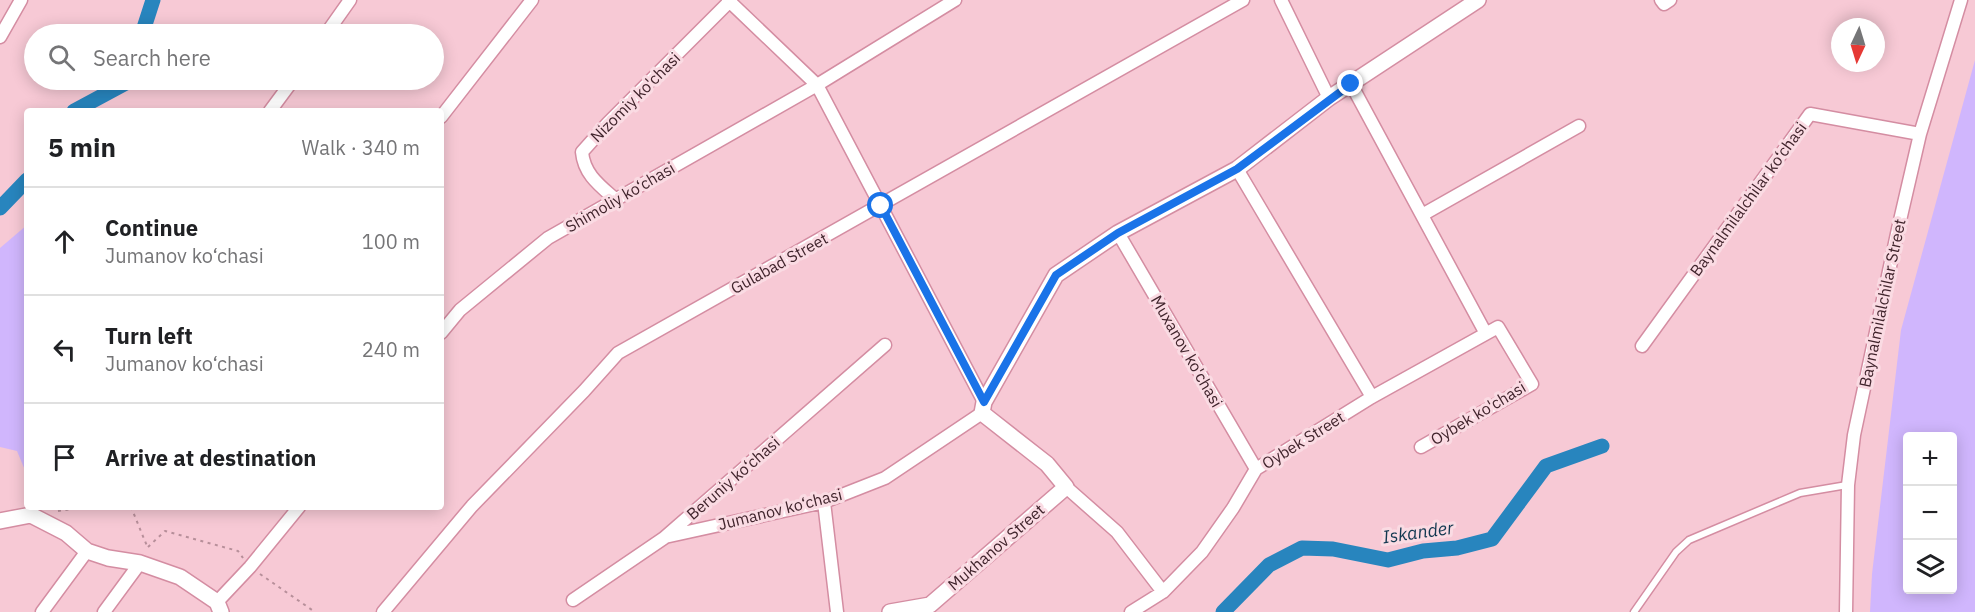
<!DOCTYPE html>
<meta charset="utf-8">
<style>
:root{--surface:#fff;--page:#f2f2f2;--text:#202124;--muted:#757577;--line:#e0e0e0}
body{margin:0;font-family:"IBM Plex Sans",sans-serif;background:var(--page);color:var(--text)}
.controls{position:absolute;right:18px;bottom:18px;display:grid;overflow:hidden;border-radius:6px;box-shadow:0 3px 15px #0003}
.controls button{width:54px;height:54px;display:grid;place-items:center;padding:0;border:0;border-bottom:2px solid var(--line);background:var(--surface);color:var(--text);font:30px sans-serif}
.compass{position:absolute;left:1831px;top:18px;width:54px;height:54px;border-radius:50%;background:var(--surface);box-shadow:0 3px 15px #0003;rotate:184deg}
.stop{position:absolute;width:18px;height:18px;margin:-14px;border:4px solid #1a73e8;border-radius:50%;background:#fff}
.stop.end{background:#1a73e8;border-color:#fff;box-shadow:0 2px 6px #0008}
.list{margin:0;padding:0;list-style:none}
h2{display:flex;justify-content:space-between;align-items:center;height:78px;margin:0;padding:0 24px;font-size:26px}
h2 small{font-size:20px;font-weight:400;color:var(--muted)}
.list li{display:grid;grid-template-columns:39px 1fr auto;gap:18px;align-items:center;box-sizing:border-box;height:108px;padding:0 24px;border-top:2px solid var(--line)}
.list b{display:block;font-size:22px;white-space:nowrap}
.list p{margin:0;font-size:20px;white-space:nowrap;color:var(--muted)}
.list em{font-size:20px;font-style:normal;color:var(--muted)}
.icon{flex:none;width:33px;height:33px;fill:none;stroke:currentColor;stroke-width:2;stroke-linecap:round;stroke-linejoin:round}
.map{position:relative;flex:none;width:1975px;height:612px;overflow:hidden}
.search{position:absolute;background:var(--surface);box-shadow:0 3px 15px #0003;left:24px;top:24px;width:420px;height:66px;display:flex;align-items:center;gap:15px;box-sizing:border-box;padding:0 21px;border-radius:33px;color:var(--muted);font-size:22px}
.panel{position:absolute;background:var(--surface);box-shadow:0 3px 15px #0003;left:24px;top:108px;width:420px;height:402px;border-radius:6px}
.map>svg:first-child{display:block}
.green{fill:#d0b6fd;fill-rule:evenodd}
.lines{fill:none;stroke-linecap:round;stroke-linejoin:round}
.canal{stroke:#2885be;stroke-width:15}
.service-casing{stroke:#d48da2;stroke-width:9}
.minor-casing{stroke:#d48da2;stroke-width:15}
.tertiary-casing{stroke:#d48da2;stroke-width:18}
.path{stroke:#b78f9a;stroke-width:2;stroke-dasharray:3 4.5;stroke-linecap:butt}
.service{stroke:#fff;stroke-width:6}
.minor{stroke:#fff;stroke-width:12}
.tertiary{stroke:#fff;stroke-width:15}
.route{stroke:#1a73e8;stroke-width:8}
.labels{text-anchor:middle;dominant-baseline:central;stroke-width:6;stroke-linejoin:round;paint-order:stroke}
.street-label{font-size:16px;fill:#40242c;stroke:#fadbe3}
.water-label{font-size:18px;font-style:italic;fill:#123850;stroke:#fadbe3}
</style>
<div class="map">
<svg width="1975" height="612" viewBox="0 0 1975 612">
<rect width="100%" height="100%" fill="#f7c9d5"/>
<path class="green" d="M1975 60V612H1870L1872 574 1901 330ZM1908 436H1952V590H1908Z
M27 225V475L17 451 0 447V248Z"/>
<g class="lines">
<path class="canal" d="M142 34 153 0
M74 111 126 83 127 80
M0 208 27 180
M1223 612 1269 565 1302 548 1333 549 1388 560 1423 551 1457 548 1492 539 1546 466 1602 446"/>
<g class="service-casing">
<path id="service" d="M1634 612 1676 552 1689 540 1800 493 1847 485"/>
</g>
<g class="minor-casing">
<path id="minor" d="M728 0 817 85 984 402
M1281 0 1329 98
M1661 0 1664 4 1670 0
M326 34 350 0
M0 37 21 0
M1351 84 1485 332
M270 111 293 80
M441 117 532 0
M1237 169 1372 397
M615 199C599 185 584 174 582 152L608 123 731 0
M1422 215 1579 126
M1118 233 1256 469
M441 333 460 310 548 238 817 85 955 0
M1642 346 1810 114 1920 134
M1066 487 1117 532 1163 592
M824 502 837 612
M665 537 824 502 885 478 982 413
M573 600 664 538 885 345
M217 602 250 567 299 507
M42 612 87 551
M104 612 140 563
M383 612 472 506 584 391 618 353 1243 0
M1131 612 1163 592 1202 552 1233 508 1256 469 1372 397 1498 327 1532 384 1421 447
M1846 612 1848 485 1854 435 1898 229 1920 134 1961 0"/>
</g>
<g class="tertiary-casing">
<path id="tertiary" d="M0 521 31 515 66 533 87 551 108 558 140 563 180 577 217 602 221 612
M890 612 930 605 1066 487 1047 464 982 413 984 402 1056 275 1118 233 1237 169 1329 98 1478 0"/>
</g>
<path class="path" d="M131 507 147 546
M58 511 87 507
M148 547 165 531 238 551 243 558
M260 574 315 612"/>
<use href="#service" class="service"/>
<use href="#minor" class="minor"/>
<use href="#tertiary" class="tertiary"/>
</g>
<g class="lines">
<path class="route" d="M881 206 984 402 1056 275 1118 233 1237 169 1351 84"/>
</g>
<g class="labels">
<g class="street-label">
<text transform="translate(635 97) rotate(-45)">Nizomiy ko'chasi</text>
<text transform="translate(620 197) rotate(-30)">Shimoliy ko‘chasi</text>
<text transform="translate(1748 199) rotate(-54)">Baynalmilalchilar ko‘chasi</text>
<text transform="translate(779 263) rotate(-29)">Gulabad Street</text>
<text transform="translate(1882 303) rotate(-78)">Baynalmilalchilar Street</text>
<text transform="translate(1187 351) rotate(60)">Muxanov ko'chasi</text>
<text transform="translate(1478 413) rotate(-31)">Oybek ko'chasi</text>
<text transform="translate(1303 440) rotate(-32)">Oybek Street</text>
<text transform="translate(733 478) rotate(-41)">Beruniy ko‘chasi</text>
<text transform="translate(780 509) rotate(-14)">Jumanov ko‘chasi</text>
<text transform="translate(996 547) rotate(-41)">Mukhanov Street</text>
</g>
<g class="water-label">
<text transform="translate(1418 532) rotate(-8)">Iskander</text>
</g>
</g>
</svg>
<div class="controls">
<button>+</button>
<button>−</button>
<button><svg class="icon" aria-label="layers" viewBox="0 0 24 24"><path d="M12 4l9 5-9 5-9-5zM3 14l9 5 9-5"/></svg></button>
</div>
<svg class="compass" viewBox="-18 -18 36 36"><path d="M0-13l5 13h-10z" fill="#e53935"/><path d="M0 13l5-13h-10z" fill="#757577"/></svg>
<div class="stop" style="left:881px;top:206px"></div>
<div class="stop end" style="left:1351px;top:84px"></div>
<div class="search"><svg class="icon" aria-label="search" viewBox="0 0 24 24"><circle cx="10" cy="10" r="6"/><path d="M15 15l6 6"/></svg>Search here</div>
<section class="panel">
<h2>5 min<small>Walk · 340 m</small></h2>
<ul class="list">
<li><svg class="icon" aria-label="ahead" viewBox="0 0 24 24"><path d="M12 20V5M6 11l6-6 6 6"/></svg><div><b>Continue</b><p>Jumanov ko‘chasi</p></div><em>100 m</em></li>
<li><svg class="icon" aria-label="left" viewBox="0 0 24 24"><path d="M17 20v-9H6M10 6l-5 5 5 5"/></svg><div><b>Turn left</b><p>Jumanov ko‘chasi</p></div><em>240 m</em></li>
<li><svg class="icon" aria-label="arrive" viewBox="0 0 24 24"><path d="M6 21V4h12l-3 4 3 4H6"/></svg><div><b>Arrive at destination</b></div></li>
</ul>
</section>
</div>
